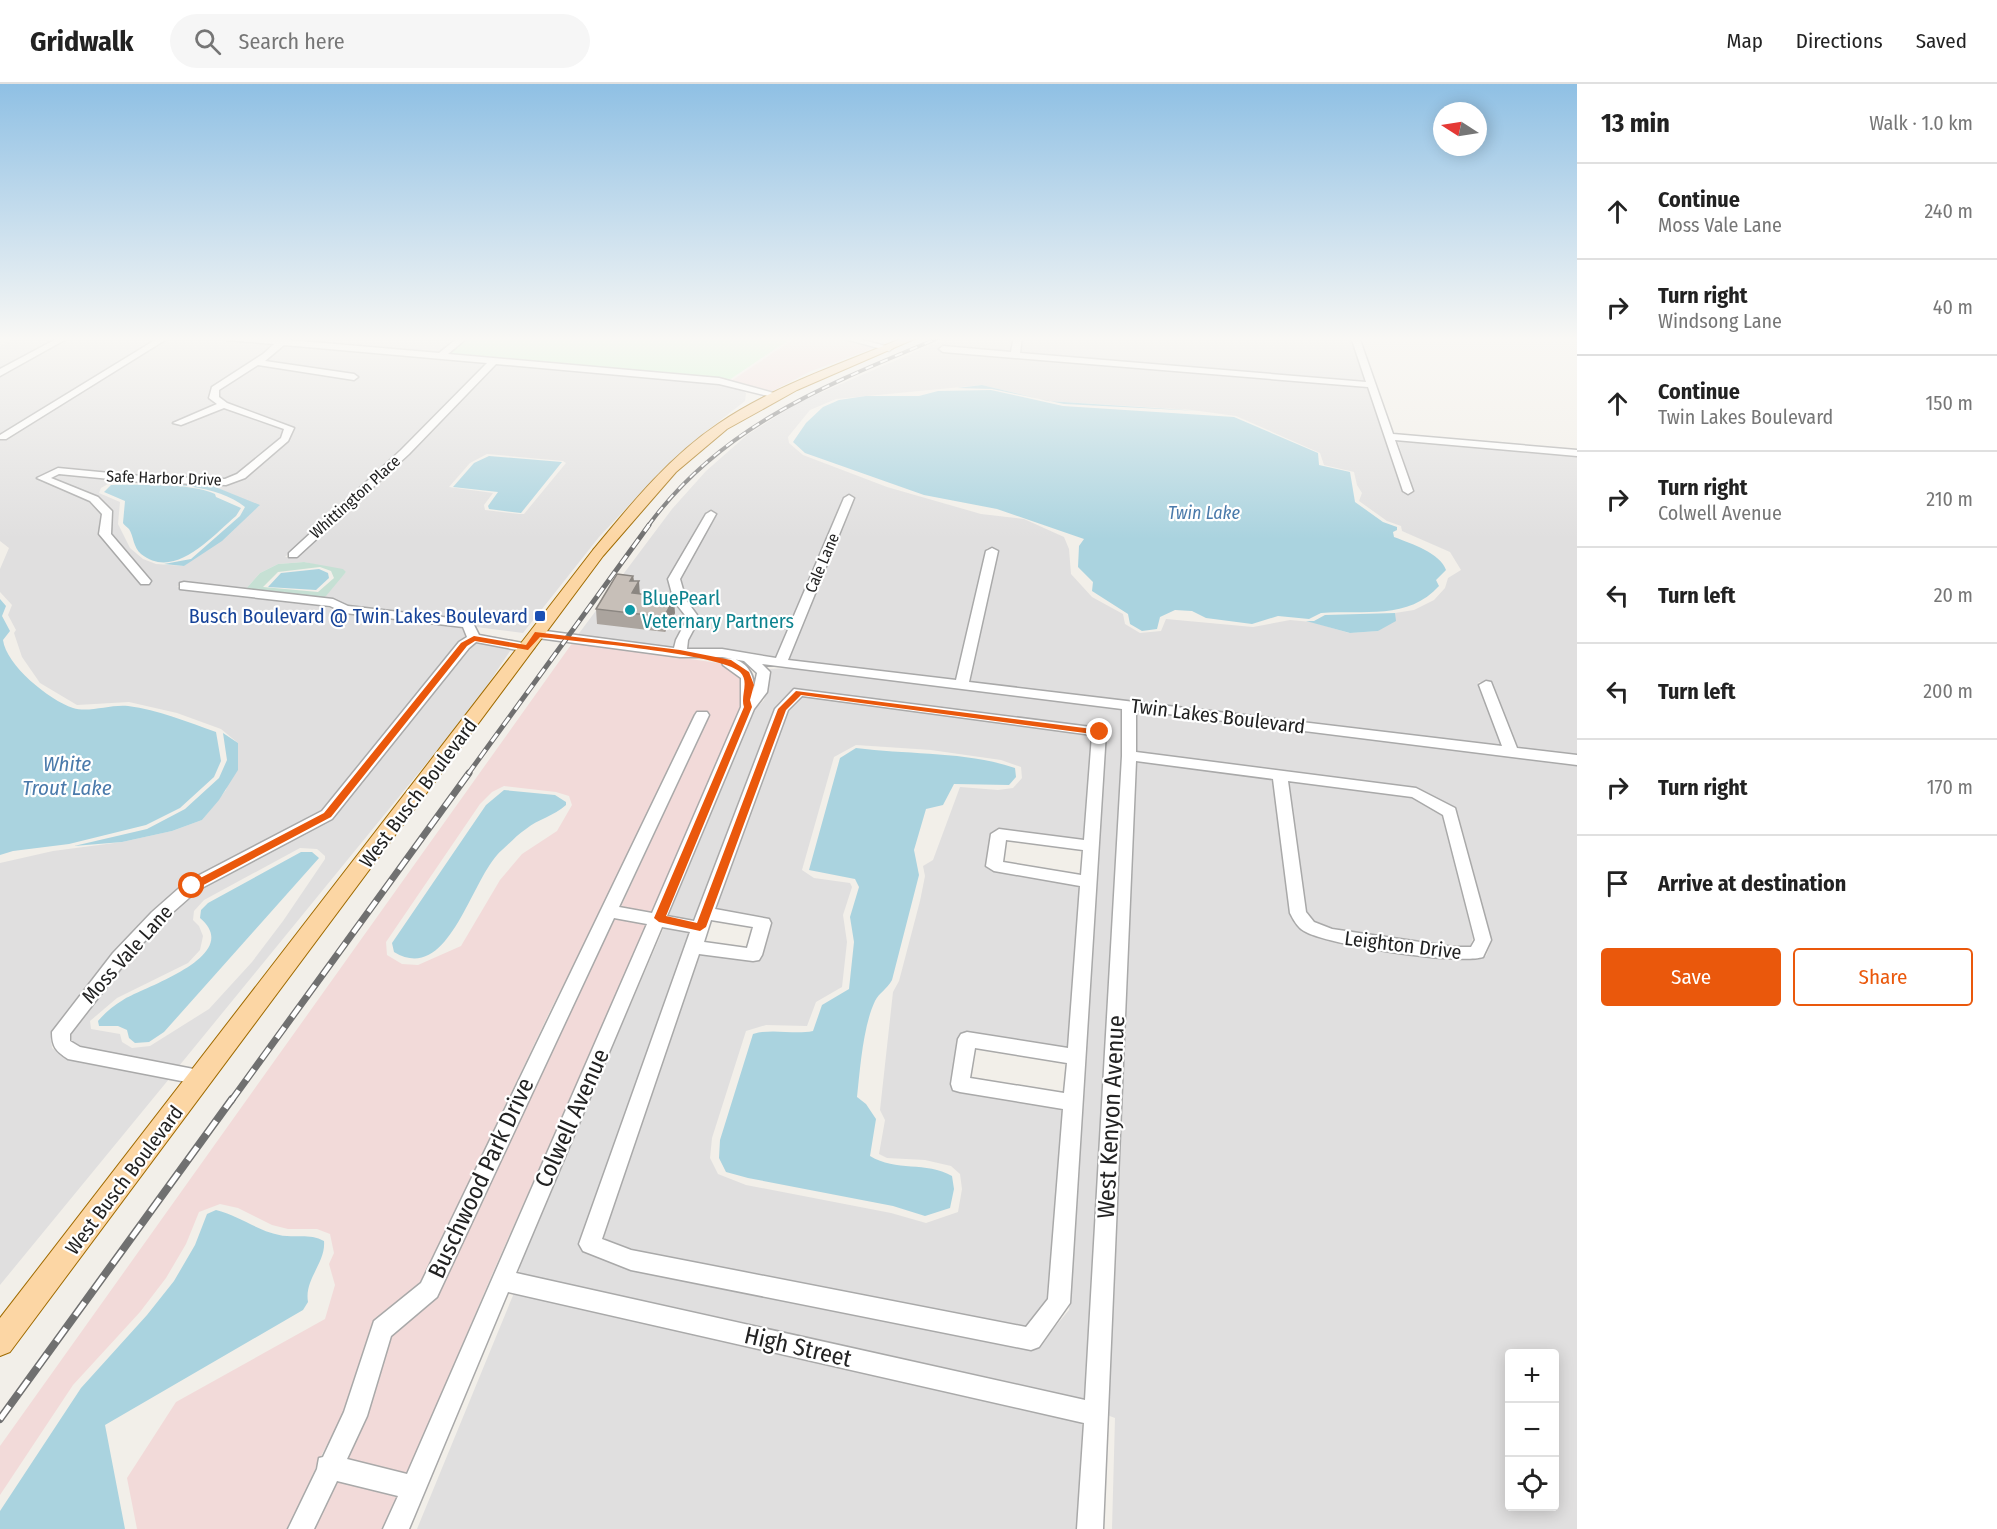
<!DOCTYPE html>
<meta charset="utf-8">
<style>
:root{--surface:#fff;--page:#f6f6f6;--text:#222;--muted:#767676;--line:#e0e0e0;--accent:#ea580c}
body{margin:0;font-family:"Fira Sans Condensed",sans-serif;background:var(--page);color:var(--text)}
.controls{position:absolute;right:18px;bottom:18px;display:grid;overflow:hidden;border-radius:6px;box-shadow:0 3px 15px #0003}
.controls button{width:54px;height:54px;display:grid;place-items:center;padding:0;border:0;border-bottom:2px solid var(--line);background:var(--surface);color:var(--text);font:30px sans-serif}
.compass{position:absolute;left:1433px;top:18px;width:54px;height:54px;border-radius:50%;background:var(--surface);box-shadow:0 3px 15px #0003;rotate:282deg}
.stop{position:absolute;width:18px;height:18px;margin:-14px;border:4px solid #ea580c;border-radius:50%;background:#fff}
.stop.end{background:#ea580c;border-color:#fff;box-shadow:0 2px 6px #0008}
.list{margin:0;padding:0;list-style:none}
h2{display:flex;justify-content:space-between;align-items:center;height:78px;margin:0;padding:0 24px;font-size:26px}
h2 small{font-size:20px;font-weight:400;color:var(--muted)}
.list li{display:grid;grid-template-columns:39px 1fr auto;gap:18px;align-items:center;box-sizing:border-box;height:96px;padding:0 24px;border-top:2px solid var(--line)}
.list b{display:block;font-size:22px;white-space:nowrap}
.list p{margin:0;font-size:20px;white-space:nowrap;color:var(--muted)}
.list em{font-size:20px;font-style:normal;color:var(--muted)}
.actions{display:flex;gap:12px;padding:18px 24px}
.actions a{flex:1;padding:14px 0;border:2px solid var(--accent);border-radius:6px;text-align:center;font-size:21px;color:var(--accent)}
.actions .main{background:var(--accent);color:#fff}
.icon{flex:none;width:33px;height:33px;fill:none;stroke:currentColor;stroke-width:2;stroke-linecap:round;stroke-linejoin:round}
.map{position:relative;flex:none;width:1577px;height:1445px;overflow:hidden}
header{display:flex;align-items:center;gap:36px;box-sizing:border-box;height:84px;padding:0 30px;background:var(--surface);border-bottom:2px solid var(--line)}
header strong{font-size:28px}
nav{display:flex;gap:33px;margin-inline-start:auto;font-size:21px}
.search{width:420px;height:54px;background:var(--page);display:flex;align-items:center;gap:15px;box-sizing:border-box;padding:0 21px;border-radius:33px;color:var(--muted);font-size:22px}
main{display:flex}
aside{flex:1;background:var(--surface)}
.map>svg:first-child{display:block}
.residential{fill:#e0dfdf;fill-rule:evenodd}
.commercial{fill:#f2dad9;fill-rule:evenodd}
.wetland{fill:#c6e0d4;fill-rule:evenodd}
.park{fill:#c8facc}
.water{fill:#aad3df}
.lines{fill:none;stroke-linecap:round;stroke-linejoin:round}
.minor-casing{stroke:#a9a9a9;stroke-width:3}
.major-casing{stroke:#a06b00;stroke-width:2}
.minor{fill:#fff;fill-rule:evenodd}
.major{fill:#fcd6a4;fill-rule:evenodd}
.rail-far3-casing{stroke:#707070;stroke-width:4}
.rail-far2-casing{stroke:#707070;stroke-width:5}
.rail-far1-casing{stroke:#707070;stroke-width:7}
.rail-casing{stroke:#707070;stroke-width:8}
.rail-far3{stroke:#fff;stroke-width:2;stroke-dasharray:8;stroke-linecap:butt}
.rail-far2{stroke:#fff;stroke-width:3;stroke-dasharray:10;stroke-linecap:butt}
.rail-far1{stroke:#fff;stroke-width:4.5;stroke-dasharray:13;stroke-linecap:butt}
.rail{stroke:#fff;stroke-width:5;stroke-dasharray:16;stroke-linecap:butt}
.wall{fill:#aba49e}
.shaded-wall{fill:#8b8681}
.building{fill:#c7bfb8;stroke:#8b8681;stroke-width:1.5}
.route{fill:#ea580c}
.culture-dot{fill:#0f9aa8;stroke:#fff;stroke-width:2}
.transit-dot{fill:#1a4fb4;stroke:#fff;stroke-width:2}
.labels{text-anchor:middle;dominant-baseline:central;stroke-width:4.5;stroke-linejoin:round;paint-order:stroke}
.far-street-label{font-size:16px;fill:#222;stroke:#fff}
.far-water-label{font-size:18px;font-style:italic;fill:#4a7aab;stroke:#fff}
.culture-label{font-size:20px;fill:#0d838f;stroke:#fff;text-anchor:start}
.transit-label{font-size:20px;fill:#164399;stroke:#fff;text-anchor:end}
.street-label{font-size:20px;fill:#222;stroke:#fff}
.water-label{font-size:21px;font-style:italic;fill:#4a7aab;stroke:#fff}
.near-street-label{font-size:24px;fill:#222;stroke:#fff}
</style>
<header>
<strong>Gridwalk</strong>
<div class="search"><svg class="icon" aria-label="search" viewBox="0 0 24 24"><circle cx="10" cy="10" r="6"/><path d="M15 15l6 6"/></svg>Search here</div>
<nav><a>Map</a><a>Directions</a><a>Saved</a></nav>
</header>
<main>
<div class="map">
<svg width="1577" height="1445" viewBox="0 0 1577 1445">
<rect width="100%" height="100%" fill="#f2efe9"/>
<path class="residential" d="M16 253H62L0 287V262Z
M70 253H162L0 352V292Z
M171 253 275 258 267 267 283 259 487 279 400 368 285 473 295 474 496 280 717 298 736 302 746 309 745 317 704 349 651 398 599 453 523 549 476 543 470 537 349 522 337 517 320 514 346 488 304 478 278 480 260 489 245 506 182 499 177 503 324 521 323 523 462 542 467 554 321 729 186 800 112 872 55 943 51 954 52 964 68 976 169 995 0 1201V779L53 767 122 758 172 747 202 736 226 706 238 659 221 645 177 629 129 618 77 621 40 599 22 573 14 549 16 546 8 531 12 521 0 508V485L9 464 0 457V355H5ZM487 370 563 377 566 379 524 430H519L485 426 484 421 493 409 449 403 470 379ZM124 397 208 400 259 422 184 482 156 480 143 475 130 464 118 440 120 418 99 409 101 404 108 400Z
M291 253H459L439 270 286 256Z
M950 253H1014L1011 269 940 263 939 266 1369 302 1403 409H1414L1397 355 1577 371V672L1517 665 1492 599 1478 598 1502 663 970 598 997 465 987 464 956 596 788 577 855 412 845 411 776 573 750 568 686 565 698 532 685 516 680 495 717 428 707 427 668 495 674 518 685 532 674 565 577 552 672 425 706 387 747 351 799 318ZM982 301 1048 317 1192 326 1236 332 1320 369 1324 381 1354 388 1357 401 1362 409 1359 417 1387 437 1401 442 1402 447 1450 468 1461 486 1448 494 1445 504 1434 516 1414 526 1395 529 1378 547 1349 549 1312 538 1290 536 1253 543 1166 535 1161 547 1140 549 1125 540 1123 530 1092 513 1071 490 1069 465 1064 453 1024 435 981 430 887 403 803 371 789 359 788 353 810 326 836 315Z
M1022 253H1351L1367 299 1019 270Z
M476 558 512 564 474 621 179 982 81 964 72 959 71 945 127 875 164 834 198 805 332 734ZM300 764 317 765 325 772V775L283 837 252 878 209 925 150 962 132 964 122 958 120 950 91 945 90 937 117 914 188 879 200 866 203 852 199 842 193 836 194 827 204 816Z
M791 584 1122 624V671L1084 1317 519 1191 521 1175 665 841 690 847 580 1157 1030 1264 1040 1261 1069 1226 1106 649 1099 645 800 605 793 607 775 624 694 836 669 831 753 627 764 616 770 595 768 585Z
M802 612 1092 651 1084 756 1000 745 992 748 986 780 993 786 1081 802 1068 965 968 949 958 954 951 998 960 1007 1063 1025 1048 1215 1025 1244 635 1168 603 1155 700 870 752 876 762 872 771 840 765 834 716 825 788 626ZM856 661 931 666 1001 676 1021 683 1022 694 1013 704 998 706 960 703 933 776 923 782 925 792 920 817 899 897 893 908 880 1026 885 1036 879 1070 887 1074 925 1076 951 1082 960 1090 962 1105 958 1128 926 1139 891 1129 746 1101 718 1090 710 1074 712 1054 746 947 766 941 807 942 816 918 842 903 847 858 843 831 852 803 850 799 814 794 802 786 834 673Z
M1136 626 1577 680V1445H1112L1115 1334 1107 1331 1136 677 1273 694 1290 828 1305 846 1330 857 1456 874 1486 872 1492 857 1458 729 1439 715 1419 706 1136 669ZM1510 1270H1554V1422H1510Z
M1288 696 1415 713 1442 728 1473 854 1470 863 1330 847 1315 839 1307 829Z
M514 1209 1083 1337 1077 1445H417Z"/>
<path class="commercial" d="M797 253H835L876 263 809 288 771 308 731 297Z
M573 558 725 580 741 593V622L654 828 621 823 709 629 697 627 603 825 551 925 420 1201 371 1244 344 1330 322 1370 288 1445H137L127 1394 176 1318 325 1235 335 1201 329 1180 334 1169 330 1150 317 1145H288L272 1141 238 1124 220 1120 199 1128 186 1160 166 1194 140 1228 73 1301 0 1411V1362ZM504 702 556 708 569 712 572 721 557 747 522 770 500 796 461 862 418 881 402 880 387 871 386 858 480 720 492 708Z
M616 833 649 838 494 1186 407 1390 345 1375 392 1249 435 1212 568 928Z
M334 1397 397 1413 383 1445H313Z"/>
<path class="wetland" d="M304 478 343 485 346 488 326 512 320 514 245 506 260 489 278 480ZM320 483 331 487 334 494 318 508 263 503 278 488Z"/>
<path class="park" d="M468 253H793L729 296 448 270Z"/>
<path class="water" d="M982 301 1048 317 1200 327 1064 320 992 305 957 304Z
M991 306 1063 322 1234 333 1318 369 1319 381 1350 388 1355 418 1383 438 1397 443V446L1393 448 1394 453C1412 460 1440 469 1446 486L1436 496 1439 502C1409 536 1363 526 1321 529L1309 535 1278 532 1252 540 1206 534 1192 527 1175 526 1160 533 1157 545 1142 547 1130 540 1128 530 1092 507 1093 498 1078 483 1079 462 1084 455 997 425 924 411 805 369 793 358 806 339 823 323 839 316 866 312H919L938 307Z
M489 372 562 378 521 429 489 425 488 422 498 408 453 403 474 379Z
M146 396 208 400 260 421 222 457 184 482 164 480 191 475 240 432 245 423C213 397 152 399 111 399Z
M111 401C139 401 191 399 215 410L216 413 241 424 236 432C212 452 175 497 141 470 133 463 134 453 129 445 127 443 124 441 123 439L125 417 104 408Z
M319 485 328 489 329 494 316 506 268 503 281 489Z
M0 515 6 522 2 532 10 547 3 556C6 581 49 616 73 624 89 629 111 620 128 622 158 626 188 638 216 648L221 677 214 693 180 724 146 741 69 760 13 767 0 771Z
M1395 529 1396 537 1378 547 1350 549 1306 537H1314L1325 531Z
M223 649 238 659V686L219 716 202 736 172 747 122 758 74 762 147 745 185 725 219 694 227 676Z
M856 664C909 671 965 667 1015 684L1016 693 1009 701 954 700 943 721 926 725 914 766 919 791 892 896C887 905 879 909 875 917 863 942 860 986 857 1013L866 1020 876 1035 870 1072C896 1088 926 1077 952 1092L954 1105 950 1124 925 1132 893 1122 748 1094 726 1088 719 1074 720 1056 753 950C773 944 793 951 813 947L822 921 849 905 854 858 850 833 859 803 855 795 809 786 840 674Z
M504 706 555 711 566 718V721C554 732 538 735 526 745 517 751 510 759 502 766 471 792 450 902 394 868L392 859 486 721Z
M301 768H312L319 774 164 948 149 958 135 959 129 954 127 946 118 942H99L98 937C105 929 114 921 123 916 143 903 245 872 200 834L201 826 208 819Z
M216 1126C241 1132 261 1150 287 1152 300 1153 312 1150 324 1157 326 1179 304 1195 308 1218L303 1226 105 1341 125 1445H0V1427L81 1304 147 1231 174 1197 195 1161 207 1130Z"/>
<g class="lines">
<g class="minor-casing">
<path id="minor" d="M60 253H70L0 292V285Z
M160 253H170L6 355H0V351Z
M223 253 280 255 291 253 289 256 439 269 459 253H468L448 270 719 294 781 311 776 314 719 300 496 280 409 370 297 473H289V469L401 366 487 279 284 261 265 277 354 290 358 293 354 296 258 281 219 306V313L227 319 294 344 288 357 245 394 226 401 141 398 59 390 51 394 98 413 112 427 111 450 151 497 149 500H141L99 450 102 430 90 417 37 394 58 384 141 392 225 395 237 390 281 354 284 345 224 324 181 341 173 339 217 320 209 314 212 303 263 270 274 260 227 256Z
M838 253H852L893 264 889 267Z
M1014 253H1022L1020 269 1366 298 1351 253H1359L1393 350 1577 366V372L1395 356 1413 407 1408 410 1403 407 1368 303 943 268 939 265 943 262 1011 268Z
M849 411 854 414 788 576 956 596 986 467 992 464 998 467 969 598 1502 662 1479 601 1486 597 1491 598 1517 664 1577 671V681L1136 626V668L1416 704 1455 724 1491 856 1483 873C1458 881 1327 861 1304 847 1298 844 1293 835 1290 829L1273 695 1136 677 1103 1445H1077L1084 1339 508 1208 409 1445H383L398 1412 337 1397 314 1445H288L317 1385 319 1374 323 1373 344 1328 374 1237 421 1199 695 631 697 628H707L709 631 619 823 652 829 741 623V594L723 581 722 578 723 575C743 571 757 590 753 608L757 589 744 577 722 573H680L538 554 532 550 538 546 674 564 676 556 685 539V531L674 517 668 495 706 430 711 427 716 430 680 495 686 516 697 531V539L688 556 687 565H722L776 574 844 414ZM762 580 1122 625V672L1085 1316 516 1189 662 843 690 848 579 1160 583 1167 631 1186 1031 1266 1039 1263 1070 1219 1106 648 1099 644 794 605 775 625 694 837 667 832 754 625 767 608 770 588ZM802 612 1092 651 1084 756 999 745 991 750 986 782 994 787 1080 802 1068 964 967 948 961 950 958 955 951 1000 953 1006 960 1008 1063 1025 1048 1215 1026 1243 631 1166 602 1155 699 870 753 877 759 876 762 871 771 839 769 835 715 825 788 626ZM1288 697 1412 713 1443 731 1475 856 1471 863H1454L1332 845 1314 838 1306 828ZM1006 756 1083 766 1081 791 1003 778ZM614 834 647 840 407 1390 347 1375 367 1332 391 1252 437 1213ZM711 836 753 843 747 864 704 858ZM975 964 1067 979 1064 1009 970 994Z
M184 498 333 515 348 522 468 536 472 537 479 551 528 560 534 564 528 568 476 558 469 564 332 735 198 806 164 836 125 879 70 950V957L80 963 209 988 211 993 209 998 202 1001 68 975C56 967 52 963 52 948L113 869 152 828 186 798 322 727 459 558 467 553 463 543 345 529 330 522 180 505V499Z"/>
</g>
<g class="major-casing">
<path id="major" d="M905 253H919L797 306 727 345 676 388 603 472 10 1268 0 1272V1234L593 466C631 420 669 373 718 340 775 301 842 280 905 253Z"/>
</g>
<use href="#minor" class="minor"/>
<use href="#major" class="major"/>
<g class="rail-far3-casing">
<path id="rail-far3" d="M648 442C722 340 829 300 941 253"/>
</g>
<g class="rail-far2-casing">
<path id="rail-far2" d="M468 690 649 441"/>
</g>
<g class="rail-far1-casing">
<path id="rail-far1" d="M231 1017 469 689"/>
</g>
<g class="rail-casing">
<path id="rail" d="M0 1335 232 1015"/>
</g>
<use href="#rail-far3" class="rail-far3"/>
<use href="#rail-far2" class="rail-far2"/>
<use href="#rail-far1" class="rail-far1"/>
<use href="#rail" class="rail"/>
</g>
<path class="wall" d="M633 492 634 497 640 510 675 529 665 548 597 540 596 525Z"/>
<path class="shaded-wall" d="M633 492 635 504 639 497 640 512 633 524 630 497Z
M674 514 675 529 665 548 664 533Z"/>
<path class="building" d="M617 490 633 492 630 497H639L632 509 674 514 664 533 596 525Z"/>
<linearGradient id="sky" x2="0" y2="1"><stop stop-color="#8fc0e4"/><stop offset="0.56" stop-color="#f9f8f5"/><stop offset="1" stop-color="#f9f8f5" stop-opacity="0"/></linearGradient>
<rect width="1577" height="455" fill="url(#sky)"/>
<path class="route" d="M535 548 680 566 731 576 749 588 754 601 750 616 752 623 666 832 697 839 778 625 796 607 1100 646 1104 648 1100 651 801 611 786 626 706 843 700 847 659 838 654 834 744 623C740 612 750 598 740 588 722 570 574 557 540 553L528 566 475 557 467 562 331 733 196 805H189V800L324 729 461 559 474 552 526 561Z"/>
<circle class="culture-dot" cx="630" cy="526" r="6"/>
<rect class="transit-dot" x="534" y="526" width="12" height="12" rx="3"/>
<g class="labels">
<g class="far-street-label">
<text transform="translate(164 394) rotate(2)">Safe Harbor Drive</text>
<text transform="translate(355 413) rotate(-42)">Whittington Place</text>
<text transform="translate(822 479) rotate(-67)">Cale Lane</text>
</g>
<g class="far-water-label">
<text x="1204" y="429">Twin Lake</text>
</g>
<g class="culture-label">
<text x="642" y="514">BluePearl<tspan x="642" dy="23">Veternary Partners</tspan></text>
</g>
<g class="transit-label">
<text x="528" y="532">Busch Boulevard @ Twin Lakes Boulevard</text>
</g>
<g class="street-label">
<text transform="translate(1218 632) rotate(7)">Twin Lakes Boulevard</text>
<text transform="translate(418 709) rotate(-53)">West Busch Boulevard</text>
<text transform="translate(1403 861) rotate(7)">Leighton Drive</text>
<text transform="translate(127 870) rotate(-48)">Moss Vale Lane</text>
<text transform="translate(124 1096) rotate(-53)">West Busch Boulevard</text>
</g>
<g class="water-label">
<text x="67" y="680">White<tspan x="67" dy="24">Trout Lake</tspan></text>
</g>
<g class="near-street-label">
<text transform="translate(1111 1033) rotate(-87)">West Kenyon Avenue</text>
<text transform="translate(572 1034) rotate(-66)">Colwell Avenue</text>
<text transform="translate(481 1094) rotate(-65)">Buschwood Park Drive</text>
<text transform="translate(798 1263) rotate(13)">High Street</text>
</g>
</g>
</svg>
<div class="controls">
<button>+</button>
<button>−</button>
<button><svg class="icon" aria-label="locate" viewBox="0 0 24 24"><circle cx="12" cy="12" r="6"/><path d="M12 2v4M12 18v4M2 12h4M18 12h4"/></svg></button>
</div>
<svg class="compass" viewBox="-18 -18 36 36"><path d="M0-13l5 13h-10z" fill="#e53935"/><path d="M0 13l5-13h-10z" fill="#767676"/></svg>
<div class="stop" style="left:192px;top:802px"></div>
<div class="stop end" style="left:1100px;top:648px"></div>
</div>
<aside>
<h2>13 min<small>Walk · 1.0 km</small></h2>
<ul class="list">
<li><svg class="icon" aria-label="ahead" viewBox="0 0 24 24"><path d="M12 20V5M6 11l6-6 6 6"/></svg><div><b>Continue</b><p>Moss Vale Lane</p></div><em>240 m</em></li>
<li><svg class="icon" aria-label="right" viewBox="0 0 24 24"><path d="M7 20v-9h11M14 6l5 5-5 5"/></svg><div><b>Turn right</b><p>Windsong Lane</p></div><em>40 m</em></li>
<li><svg class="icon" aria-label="ahead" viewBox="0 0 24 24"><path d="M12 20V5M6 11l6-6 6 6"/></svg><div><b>Continue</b><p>Twin Lakes Boulevard</p></div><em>150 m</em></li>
<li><svg class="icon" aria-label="right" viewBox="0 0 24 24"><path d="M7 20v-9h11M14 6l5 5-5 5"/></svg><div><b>Turn right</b><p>Colwell Avenue</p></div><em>210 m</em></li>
<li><svg class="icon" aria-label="left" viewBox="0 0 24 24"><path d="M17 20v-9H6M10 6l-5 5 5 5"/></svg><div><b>Turn left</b></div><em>20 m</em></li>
<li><svg class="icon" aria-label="left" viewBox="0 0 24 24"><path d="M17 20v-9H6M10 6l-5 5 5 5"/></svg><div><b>Turn left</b></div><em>200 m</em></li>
<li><svg class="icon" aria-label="right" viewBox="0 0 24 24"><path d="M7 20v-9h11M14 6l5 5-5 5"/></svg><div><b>Turn right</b></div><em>170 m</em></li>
<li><svg class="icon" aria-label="arrive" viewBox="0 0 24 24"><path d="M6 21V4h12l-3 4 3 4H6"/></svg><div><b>Arrive at destination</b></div></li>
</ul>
<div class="actions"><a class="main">Save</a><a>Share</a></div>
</aside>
</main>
